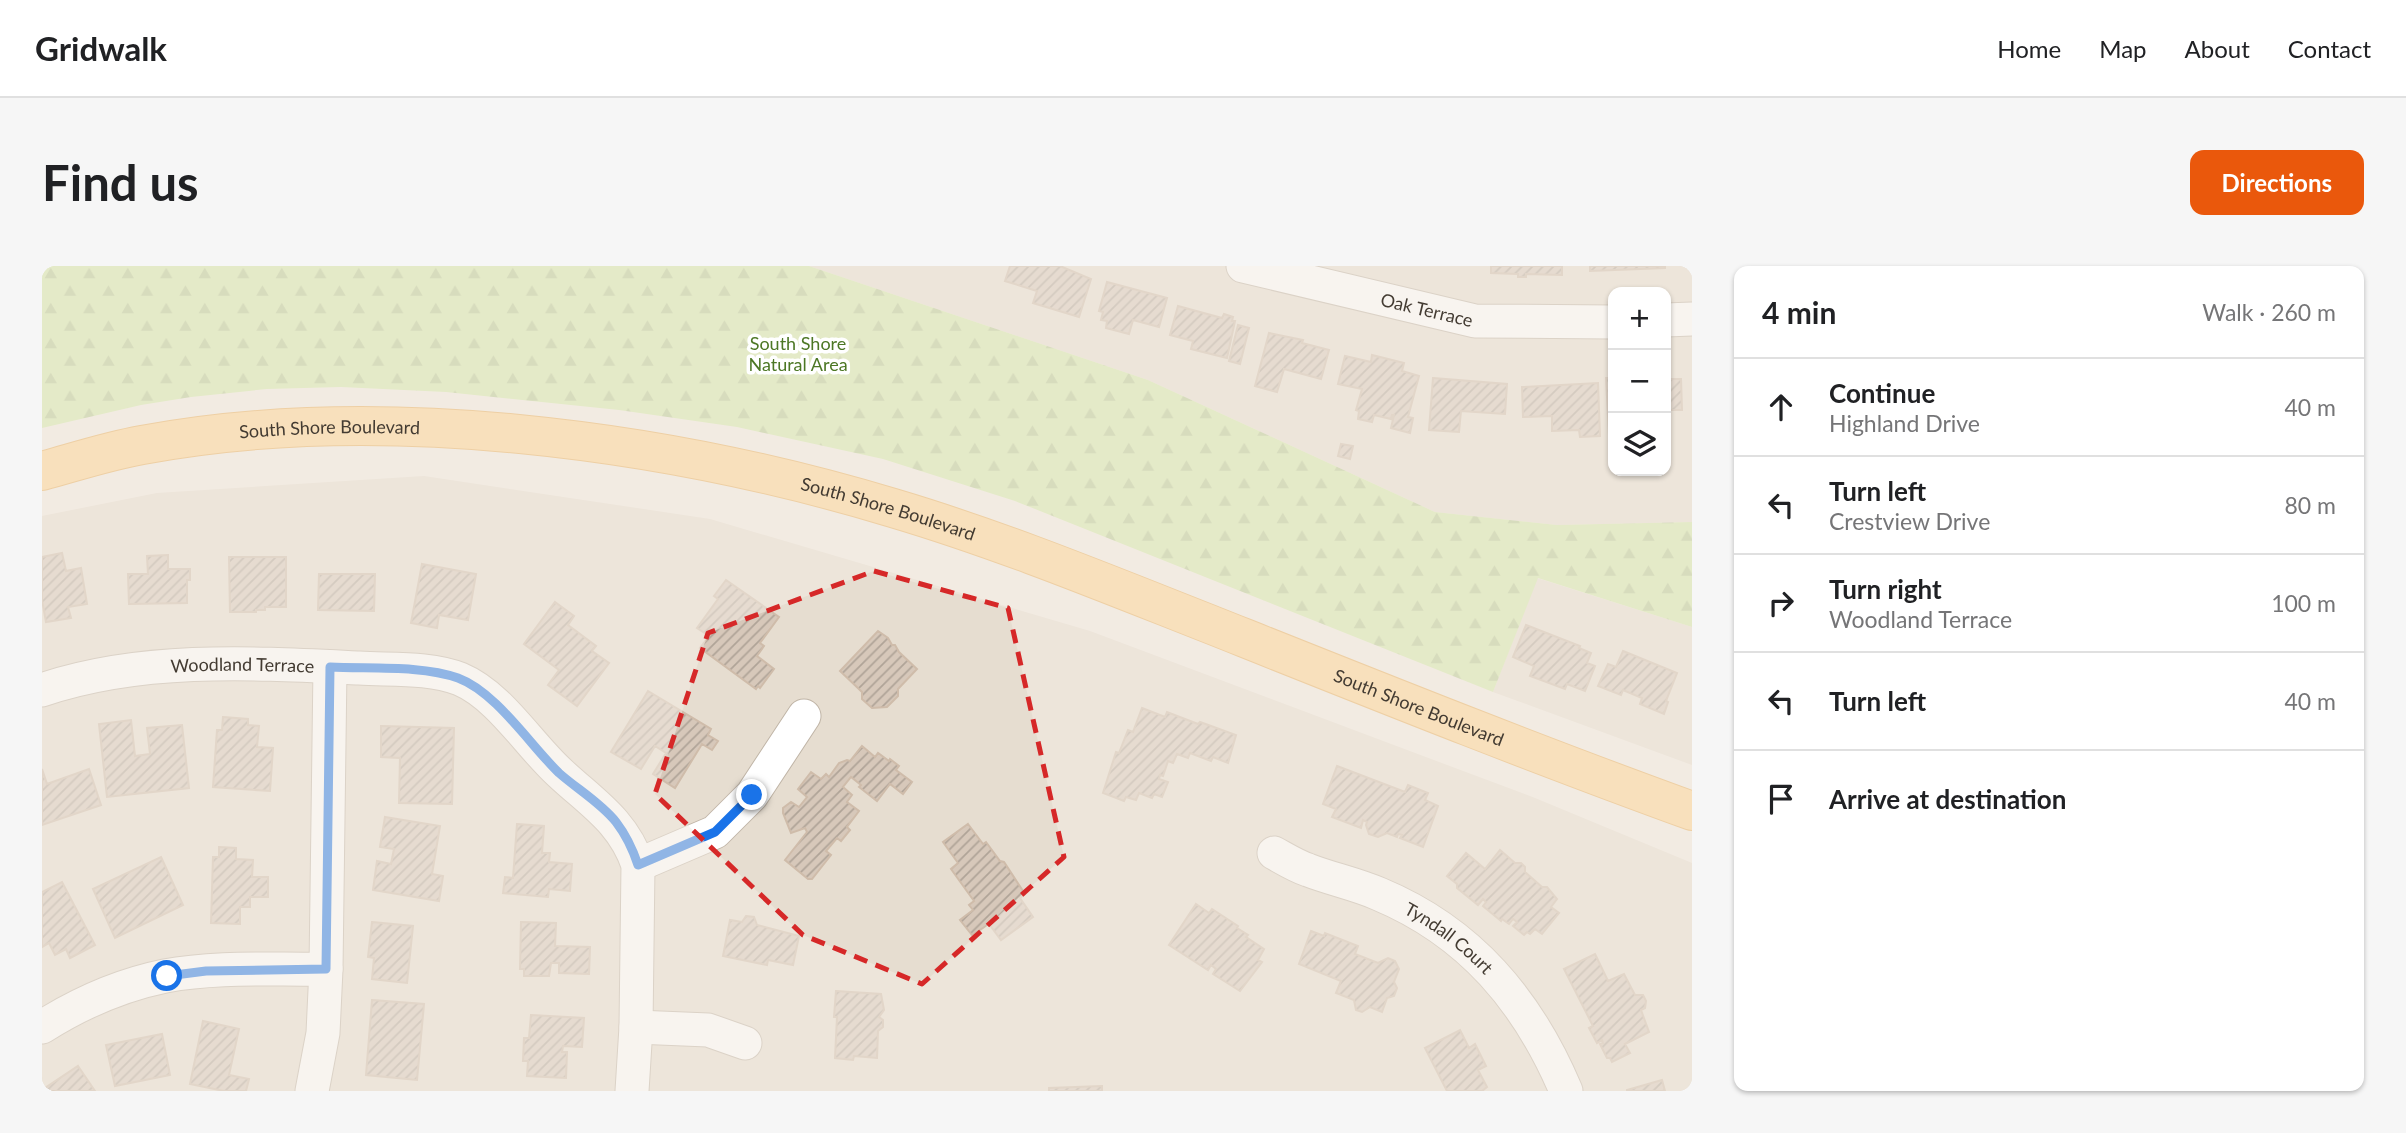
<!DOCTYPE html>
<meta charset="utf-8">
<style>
:root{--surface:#fff;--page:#f6f6f6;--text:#202124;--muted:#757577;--line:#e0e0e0;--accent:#ea580c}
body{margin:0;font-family:Lato,sans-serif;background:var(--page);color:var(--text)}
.controls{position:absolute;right:21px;top:21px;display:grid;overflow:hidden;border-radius:14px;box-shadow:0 2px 5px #0004}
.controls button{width:63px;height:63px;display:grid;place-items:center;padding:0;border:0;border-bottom:2px solid var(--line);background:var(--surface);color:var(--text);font:35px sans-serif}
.stop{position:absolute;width:21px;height:21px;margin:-16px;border:5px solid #1a73e8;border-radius:50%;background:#fff}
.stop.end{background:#1a73e8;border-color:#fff;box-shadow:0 2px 7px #0008}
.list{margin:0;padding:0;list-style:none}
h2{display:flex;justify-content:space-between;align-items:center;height:91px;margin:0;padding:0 28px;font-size:30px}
h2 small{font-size:23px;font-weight:400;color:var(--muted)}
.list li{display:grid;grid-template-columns:46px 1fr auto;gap:21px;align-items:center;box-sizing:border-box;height:98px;padding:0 28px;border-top:2px solid var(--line)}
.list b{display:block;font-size:26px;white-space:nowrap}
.list p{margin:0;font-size:23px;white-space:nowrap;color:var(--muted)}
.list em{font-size:23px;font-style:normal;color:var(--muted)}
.icon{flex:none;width:38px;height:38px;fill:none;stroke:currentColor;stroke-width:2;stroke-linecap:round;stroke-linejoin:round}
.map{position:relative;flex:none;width:1650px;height:825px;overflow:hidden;border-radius:14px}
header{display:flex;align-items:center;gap:42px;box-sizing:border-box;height:98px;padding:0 35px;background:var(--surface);border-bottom:2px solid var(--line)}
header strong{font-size:33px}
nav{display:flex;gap:38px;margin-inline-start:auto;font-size:24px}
.intro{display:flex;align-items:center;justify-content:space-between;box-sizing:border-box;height:168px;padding:0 42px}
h1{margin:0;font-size:49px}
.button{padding:18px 32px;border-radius:14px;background:var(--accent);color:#fff;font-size:24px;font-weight:700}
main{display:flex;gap:42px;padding:0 42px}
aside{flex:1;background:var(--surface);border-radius:14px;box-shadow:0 2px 5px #0004}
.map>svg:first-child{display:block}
.residential{fill:#e6ddd0;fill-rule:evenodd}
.forest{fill:url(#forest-firs)}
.building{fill:url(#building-hatch);stroke:#cfbcaa;stroke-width:2}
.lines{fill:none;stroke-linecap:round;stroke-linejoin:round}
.minor-casing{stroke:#c0b5a7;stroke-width:35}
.major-casing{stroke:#e8ae5a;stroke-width:40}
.minor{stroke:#fff;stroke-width:33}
.major{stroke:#ffd28e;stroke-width:38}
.route{stroke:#1a73e8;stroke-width:9}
.marked{fill:none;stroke:#d62828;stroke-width:5;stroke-dasharray:14 9;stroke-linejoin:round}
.labels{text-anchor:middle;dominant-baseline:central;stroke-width:7;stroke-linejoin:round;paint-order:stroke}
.street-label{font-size:18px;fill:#433b32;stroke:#fff}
.park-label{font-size:18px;fill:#4c7724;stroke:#fff}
</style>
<header>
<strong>Gridwalk</strong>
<nav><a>Home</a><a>Map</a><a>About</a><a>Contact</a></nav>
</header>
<div class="intro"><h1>Find us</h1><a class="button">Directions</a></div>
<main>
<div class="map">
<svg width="1650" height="825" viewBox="0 0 1650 825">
<defs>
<pattern id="forest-firs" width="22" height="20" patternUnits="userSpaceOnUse" patternTransform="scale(1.75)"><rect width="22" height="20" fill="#d3e9a8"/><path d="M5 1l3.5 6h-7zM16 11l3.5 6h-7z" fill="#b6c991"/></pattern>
<pattern id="building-hatch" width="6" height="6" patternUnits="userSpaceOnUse" patternTransform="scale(1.75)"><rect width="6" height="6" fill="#d7c8ba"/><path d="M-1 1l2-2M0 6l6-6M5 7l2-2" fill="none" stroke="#b0a498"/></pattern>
</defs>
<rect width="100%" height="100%" fill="#f2ebe2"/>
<path class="residential" d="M767 0H1650V256L1515 259 1393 246 1106 114ZM1571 26H1624V205H1571Z
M382 210 668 253 1048 365 1493 532 1650 597V825H0V250L115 227Z
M1495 312 1650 361V499L1451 426Z"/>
<path class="forest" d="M0 0H767L1106 114 1393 246 1515 259 1650 256V361L1496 312 1451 426 973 235 841 193 695 161 577 144 404 126 299 121 225 123 149 131 99 139 0 162Z"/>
<path class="building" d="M968 0H1018L1049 13 1037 51 991 37 995 25 963 15Z
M1449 0H1520V9L1484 8V11H1476V8L1449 7Z
M1548 0H1623V2L1548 5Z
M1065 16 1125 32 1117 61 1091 54 1087 68 1064 62 1065 55 1059 54 1061 46 1057 45Z
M1136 40 1180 52 1182 48 1191 51 1190 55H1193L1185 92 1149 83 1151 75 1128 69Z
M1196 59 1207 62 1198 98 1187 95Z
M1227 67 1261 74 1260 77 1287 84 1279 113 1242 103 1235 126 1213 120Z
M1330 89 1362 97 1360 105 1377 110 1366 151 1371 152 1368 167 1349 162 1352 149H1350L1349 153 1332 149 1330 156 1316 153 1317 145 1314 144 1320 123 1296 118 1303 90 1329 96Z
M1391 112 1465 118 1463 148 1419 145 1417 166 1387 164Z
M1564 112H1571V169H1567Z
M1624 113H1639L1640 144H1624Z
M1556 117 1558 170 1538 171 1537 164 1510 165V150L1481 151 1480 121Z
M1299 178 1311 180 1308 193 1296 190Z
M20 287 24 305 39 302 45 338 26 341 29 352 4 356 0 334V291Z
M126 289V303H148V314H145V337L87 338 86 308H106L105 290Z
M187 291H244V341H223V344H214V346H188Z
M380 298 434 308 426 354 397 349 395 362 369 357Z
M277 308H333L332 345 276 344Z
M684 314 737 351 718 377 722 380 715 390 732 403 718 422 716 420 714 423 658 382 667 370 655 362 676 333 672 330Z
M513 336 532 350 526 359 554 380 550 385 567 397 535 440 506 419 517 404 482 378Z
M1484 359 1538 380 1537 382 1549 387 1545 397 1553 400 1543 425 1525 418 1523 423 1488 410 1492 400 1471 391Z
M836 365 846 372 850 379H853L857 386 875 403 856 423V430L845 441 830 442 820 433V426L798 405Z
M1581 385 1635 407 1624 435 1626 436 1622 448 1598 438 1600 432 1581 424 1579 429 1556 420 1566 398 1574 401Z
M606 425 669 463 666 469 676 475 670 484 660 478 633 522 611 508 624 487 613 480 599 503 569 486Z
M1100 442 1123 451 1125 446 1156 458 1158 456 1194 469 1186 497 1171 491 1169 495 1148 487 1146 492 1135 488 1131 497 1126 495 1121 510 1118 509 1117 513 1126 516 1120 531 1112 528 1110 532 1097 527 1094 534 1084 531 1082 535 1061 527 1074 486 1077 487 1086 464 1091 466Z
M181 451 206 453V459L217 460 215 481 231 482 228 525 171 521 175 464H180Z
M89 454 93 490 108 488 105 462 140 459 147 522 65 531 57 458Z
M339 460 412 462 410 538 357 537 358 492 339 491Z
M820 480 833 491 836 487 847 495 848 493 857 500 854 504 870 516 861 528 848 518 835 535 817 521 819 519 809 511 801 521 810 529 805 536 817 545 805 561 808 564 799 575 795 572 784 585 789 589 770 613H766L743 594 765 566 763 562 749 567 741 547V542L749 536 757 541 765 531 756 523 769 506 779 513 784 508 787 511 797 497 805 494 808 495Z
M1295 500 1363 526 1366 519 1386 527 1383 534 1396 540 1381 581 1358 572 1360 569 1356 568 1355 571 1345 567 1336 571 1327 568 1324 559 1325 556 1321 554 1319 562 1290 551 1294 543 1281 538Z
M0 503 5 518 47 503 59 539 0 559Z
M343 551 398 560 390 608 401 610 397 635 331 624 335 595 349 598 352 583 338 581Z
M475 558 502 560 500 587H508L507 596 530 598 528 625 507 623 506 631 461 627 463 611 471 612Z
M926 558 941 578 944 576 958 595 962 596 983 628 978 632 991 651 959 674 947 658 930 669 918 654 931 644 927 639 932 635 909 603 916 597 901 576Z
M177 581 194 582V593L211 594 210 611H226V631H208V641H198V658L169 657 171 591H177Z
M1458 584 1473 597H1479L1483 601V606L1500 621H1505L1515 633 1509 641 1517 647 1500 668 1493 663 1488 668 1485 666 1482 669 1471 660 1475 656 1471 653 1467 658 1460 653 1459 655 1441 640 1444 636 1441 633 1436 639 1415 622V618L1405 610 1424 587 1443 603Z
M119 591 141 639 73 672 51 623Z
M20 616 53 679 28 692 24 683 13 689 7 677 0 681V626Z
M1154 638 1167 647 1170 643 1196 660 1195 662 1206 669 1204 671 1222 683 1216 694 1220 696 1198 725 1171 708 1174 703 1169 699 1166 704 1127 679Z
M704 650 712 651 715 659 757 670 751 699 726 694 725 699 681 690 688 654 700 656Z
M330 656 371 660 365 717 330 713 332 692 326 691Z
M479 656 514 657 513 680 548 681 547 708 517 707V697H509L507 710H482V703H478Z
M1269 665 1282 670 1283 667 1316 680 1313 688 1336 697 1346 692 1353 695 1357 703 1352 716 1355 722 1352 730 1345 732 1340 746 1328 741 1320 746 1314 744 1312 734 1294 727 1299 715 1257 698Z
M1553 688 1566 715 1582 708 1593 729H1601L1604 735 1603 742 1599 744 1607 766 1583 778 1588 787 1570 796 1568 792H1565L1558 778 1561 777 1560 774 1555 777 1547 762 1551 760 1522 703Z
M794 725 839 728 842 744 837 751 841 754V761L836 765 835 792 812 790 811 794 793 792 795 751H792Z
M330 734 382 738 375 814 324 809Z
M489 749 542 752 540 781 521 780 520 786H525L524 812 485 810 486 795H481L482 772H487Z
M161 755 197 763 187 809 207 813 204 825H182L148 818Z
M1418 764 1427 782 1433 778 1444 800 1436 804 1445 821 1440 825H1405L1383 782Z
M120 768 128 809 73 820 64 779Z
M36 800 53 825H0V824Z
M1620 814 1623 825H1585V824Z
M1060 820V825H1007V822Z"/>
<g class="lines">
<g class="minor-casing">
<g id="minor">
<path id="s1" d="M1201 0 1433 55 1571 56"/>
<path d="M1624 54 1650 53"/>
<path id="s2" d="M0 424C100 390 213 397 317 402 349 404 388 401 418 413 458 430 486 478 518 507 550 537 581 555 596 599L594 761 590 825"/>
<path id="s3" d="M1232 587C1243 593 1254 600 1266 604 1289 613 1314 618 1337 628 1428 666 1486 735 1524 825"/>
<path d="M596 599 673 566 710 529 762 450"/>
<path d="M0 761C38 737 79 719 123 710 175 700 231 704 284 703"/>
<path d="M594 761 666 764 703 777"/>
<path d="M270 825 281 767 284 703 288 401"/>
</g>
</g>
<g class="major-casing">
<g id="major">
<path id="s4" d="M0 205C33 196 66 185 100 179 337 135 622 173 851 242 962 275 1068 319 1175 361 1333 424 1490 487 1650 545"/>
</g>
</g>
<use href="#minor" class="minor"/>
<use href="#major" class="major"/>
</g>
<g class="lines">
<path class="route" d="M125 710 164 705 284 703 288 401C327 403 380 399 416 412 454 426 488 479 517 507 535 523 559 537 574 556 584 569 591 584 596 599L673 566 710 529"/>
</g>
<path d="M0 0H1650V825H0ZM832 305 966 342 1022 591 880 718 761 669 613 528 666 367Z" fill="#f2ebe2" fill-opacity=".55" fill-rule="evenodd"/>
<path class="marked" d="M832 305 966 342 1022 591 880 718 761 669 613 528 666 367Z"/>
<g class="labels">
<g class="street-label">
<text stroke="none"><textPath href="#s1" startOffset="189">Oak Terrace</textPath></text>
<text stroke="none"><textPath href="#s4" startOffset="292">South Shore Boulevard</textPath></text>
<text stroke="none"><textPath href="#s4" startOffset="859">South Shore Boulevard</textPath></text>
<text stroke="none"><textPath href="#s2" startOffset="203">Woodland Terrace</textPath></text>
<text stroke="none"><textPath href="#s4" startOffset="1426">South Shore Boulevard</textPath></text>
<text stroke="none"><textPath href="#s3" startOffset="196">Tyndall Court</textPath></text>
</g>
<g class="park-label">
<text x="756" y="77">South Shore<tspan x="756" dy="21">Natural Area</tspan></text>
</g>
</g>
</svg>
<div class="controls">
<button>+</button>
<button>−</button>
<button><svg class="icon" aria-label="layers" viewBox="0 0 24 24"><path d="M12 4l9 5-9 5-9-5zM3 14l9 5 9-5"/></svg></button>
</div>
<div class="stop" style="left:125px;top:710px"></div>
<div class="stop end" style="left:710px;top:529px"></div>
</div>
<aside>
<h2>4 min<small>Walk · 260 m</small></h2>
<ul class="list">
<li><svg class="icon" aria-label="ahead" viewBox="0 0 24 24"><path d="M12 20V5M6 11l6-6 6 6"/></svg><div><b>Continue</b><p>Highland Drive</p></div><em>40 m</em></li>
<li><svg class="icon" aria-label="left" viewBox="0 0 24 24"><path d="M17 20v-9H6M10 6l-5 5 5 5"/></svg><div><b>Turn left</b><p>Crestview Drive</p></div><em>80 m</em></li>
<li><svg class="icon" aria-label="right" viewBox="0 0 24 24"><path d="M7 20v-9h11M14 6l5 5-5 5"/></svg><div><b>Turn right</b><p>Woodland Terrace</p></div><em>100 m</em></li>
<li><svg class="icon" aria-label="left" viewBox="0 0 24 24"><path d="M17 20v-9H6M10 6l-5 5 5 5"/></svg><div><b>Turn left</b></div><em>40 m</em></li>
<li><svg class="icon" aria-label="arrive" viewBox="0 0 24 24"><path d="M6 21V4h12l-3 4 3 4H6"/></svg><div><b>Arrive at destination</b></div></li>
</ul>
</aside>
</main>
